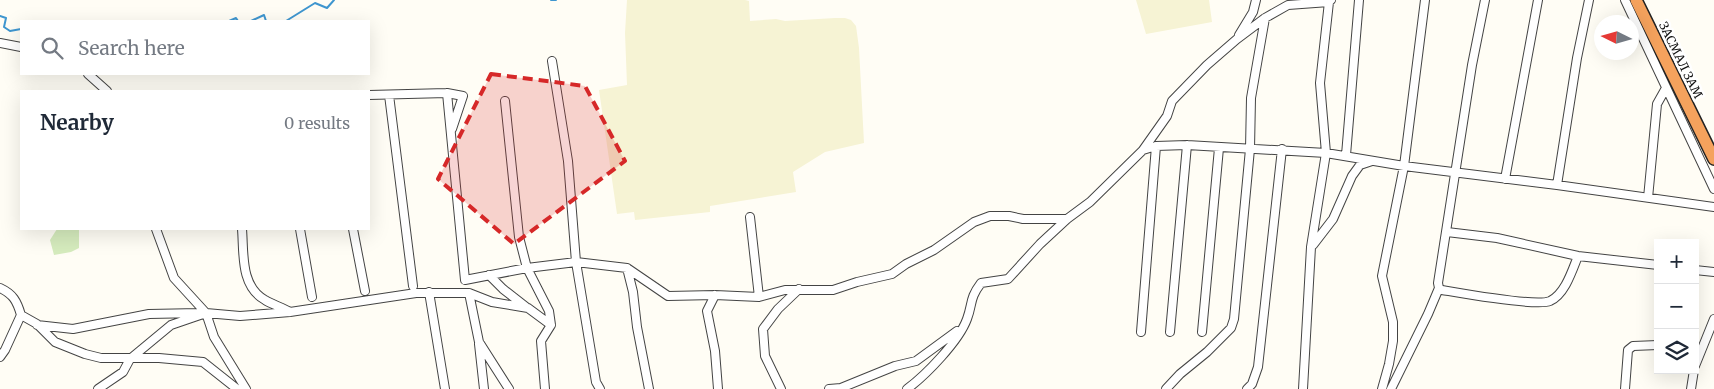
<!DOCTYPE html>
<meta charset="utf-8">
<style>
:root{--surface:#fff;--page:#f6f6f7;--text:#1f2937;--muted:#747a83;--line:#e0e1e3}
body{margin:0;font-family:Merriweather,serif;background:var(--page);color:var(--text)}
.controls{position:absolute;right:15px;bottom:15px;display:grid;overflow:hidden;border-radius:0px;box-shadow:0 5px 20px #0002}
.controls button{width:45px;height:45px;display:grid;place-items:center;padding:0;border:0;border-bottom:1px solid var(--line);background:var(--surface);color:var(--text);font:25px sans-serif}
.compass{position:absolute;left:1594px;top:15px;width:45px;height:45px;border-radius:50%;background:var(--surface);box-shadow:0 5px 20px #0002;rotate:275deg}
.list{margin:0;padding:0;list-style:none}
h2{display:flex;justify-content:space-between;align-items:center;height:65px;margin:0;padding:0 20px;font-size:21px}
h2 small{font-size:16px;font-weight:400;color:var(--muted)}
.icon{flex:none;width:28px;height:28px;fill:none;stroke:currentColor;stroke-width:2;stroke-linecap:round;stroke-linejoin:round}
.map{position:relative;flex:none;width:1714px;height:389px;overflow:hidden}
.search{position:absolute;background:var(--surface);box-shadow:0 5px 20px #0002;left:20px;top:20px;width:350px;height:55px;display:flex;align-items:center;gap:12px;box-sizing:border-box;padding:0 18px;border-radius:0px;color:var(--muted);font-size:19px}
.panel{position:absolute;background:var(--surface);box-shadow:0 5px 20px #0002;left:20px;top:90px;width:350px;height:140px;border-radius:0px}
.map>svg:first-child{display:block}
.farmland{fill:#f6f3d4}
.green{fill:#d5ebbd}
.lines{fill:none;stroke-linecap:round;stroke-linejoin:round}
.stream{stroke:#3f96cf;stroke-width:2}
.minor-casing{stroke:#444;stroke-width:10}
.highway-casing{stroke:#222;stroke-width:14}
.minor{stroke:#fff;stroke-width:8}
.highway{stroke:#f5a25d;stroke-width:11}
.marked{fill:#d62828;fill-opacity:0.2;stroke:#d62828;stroke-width:4;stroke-dasharray:10 6;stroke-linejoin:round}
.labels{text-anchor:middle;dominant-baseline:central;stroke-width:5;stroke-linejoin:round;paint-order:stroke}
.street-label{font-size:12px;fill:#111;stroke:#fff}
</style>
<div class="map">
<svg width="1714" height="389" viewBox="0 0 1714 389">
<rect width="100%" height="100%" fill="#fffdf5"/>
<path class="farmland" d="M627 0H745L749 1 750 21 776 19 785 21 835 18H845L851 20 856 26 859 48 864 143 825 152 793 172 796 192 710 206V212L635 220 634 212 617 214 599 90 627 85 625 33Z
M1136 0H1209L1212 22 1146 34Z"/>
<path class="green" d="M57 229H79V248L71 252 54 255 50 240Z"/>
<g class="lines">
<path class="stream" d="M551 0H556
M0 16 6 18 4 27 10 31 21 29
M229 21 236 18 238 21
M251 21 264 15 266 21
M286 21 315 3 327 8 334 0"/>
<g class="minor-casing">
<path id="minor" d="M1485 0 1472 65 1438 283 1439 288 1442 290C1460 293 1536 307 1550 301 1565 294 1572 271 1578 256
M1625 0 1714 189
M1239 35 1253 12 1256 0
M0 43 21 47
M552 61 568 161 576 262 596 382 600 389
M88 74 107 91
M447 93 465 280 527 268 576 262 627 268 668 296 715 295 759 297 785 290H833L857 282 892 274 906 264 934 250 974 222 990 216H1009L1023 219H1067
M369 95 447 93 463 96 452 129
M389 95 413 286
M505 101 519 237 527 268 549 311 551 325 541 341 545 389
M1143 150 1167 116 1172 101 1207 65 1237 39 1265 18 1288 5 1329 2V0
M1346 155 1359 0
M1505 179 1538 0
M1557 185 1577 58 1589 0
M1648 198 1657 104 1666 88
M750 217 759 297
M156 229 174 278 206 313 214 337 246 389
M242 229C244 253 240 286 265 300 273 305 282 307 290 312
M300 229 312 297
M353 229 365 291
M1447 232 1497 238 1578 256 1658 265
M1313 245 1333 219 1352 176 1360 165 1372 161
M627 268 633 292 637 327 649 389
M1695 270 1714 272
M489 275 503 289 526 307
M0 288C13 294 17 301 21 315L37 324 55 342 85 354 101 358H159L203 362 237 389
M429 292 445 389
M469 293 479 342 509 389
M715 295 707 311 715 351 718 389
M37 325 73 329 149 314 199 313
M1141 332 1156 146
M1170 332 1187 145
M1202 332 1219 148
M479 344 484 389
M0 357 5 350 21 315
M1695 366 1714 319
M98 389 123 372 130 359 171 325 206 313 240 316 290 312 416 293H469L492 302 528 308 551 325
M781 389 765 356 763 329 778 309 799 289
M829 389 841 388 895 366 916 361 957 331
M907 389C926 375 959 341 967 319 973 303 969 299 981 283L1008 279 1040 244 1067 219 1090 202 1143 150 1156 146 1187 145 1326 153 1404 166 1557 185 1714 207
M1166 389 1180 374 1207 352 1231 328 1234 319 1250 149 1251 98 1265 18
M1247 389 1252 384 1258 367 1282 149
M1303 389 1311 247 1326 153 1320 83 1329 2 1331 0
M1382 389 1389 364 1393 341V322L1382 276 1404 166 1425 0
M1391 389 1428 314 1439 288
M1625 389 1628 350 1633 346 1658 345
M1691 389 1694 370"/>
</g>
<g class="highway-casing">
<path id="highway" d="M1636 0 1714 159"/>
</g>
<use href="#minor" class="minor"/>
<use href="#highway" class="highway"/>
</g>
<path class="marked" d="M491 74 585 86 625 161 514 244 438 179Z"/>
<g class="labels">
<g class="street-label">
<text transform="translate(1681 60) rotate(64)">ЗАСМАЛ ЗАМ</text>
</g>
</g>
</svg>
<div class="controls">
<button>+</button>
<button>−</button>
<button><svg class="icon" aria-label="layers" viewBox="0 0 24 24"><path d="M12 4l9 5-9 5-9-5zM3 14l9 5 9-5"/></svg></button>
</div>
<svg class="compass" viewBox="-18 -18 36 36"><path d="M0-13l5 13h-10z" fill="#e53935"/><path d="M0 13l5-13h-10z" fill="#747a83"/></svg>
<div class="search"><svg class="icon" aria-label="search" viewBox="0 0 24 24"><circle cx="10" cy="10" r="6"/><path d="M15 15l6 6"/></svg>Search here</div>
<section class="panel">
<h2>Nearby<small>0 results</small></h2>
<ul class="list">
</ul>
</section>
</div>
